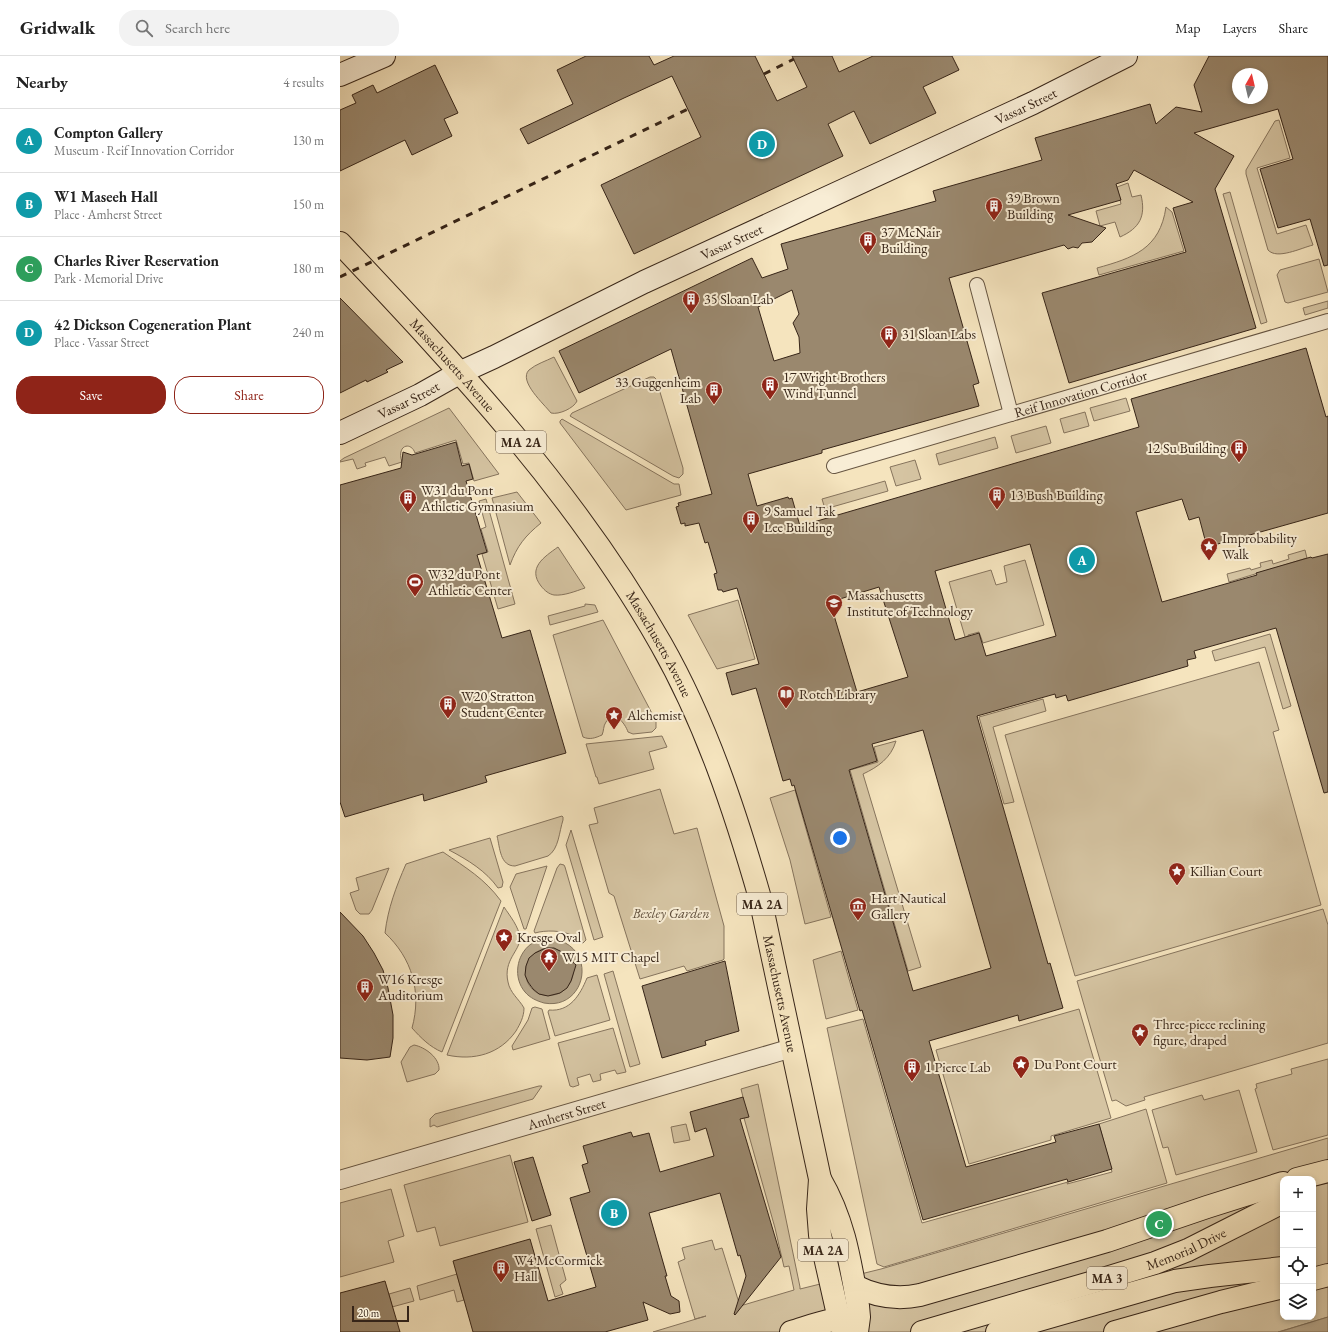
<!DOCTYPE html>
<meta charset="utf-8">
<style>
:root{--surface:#fff;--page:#f2f2f2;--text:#222;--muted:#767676;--line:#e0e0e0;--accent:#8f2418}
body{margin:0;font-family:"EB Garamond",serif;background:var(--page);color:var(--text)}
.controls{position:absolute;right:12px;bottom:12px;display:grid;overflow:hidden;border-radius:8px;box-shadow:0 2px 6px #0003}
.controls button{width:36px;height:36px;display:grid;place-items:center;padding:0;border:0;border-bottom:1px solid var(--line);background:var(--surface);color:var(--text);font:20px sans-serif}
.compass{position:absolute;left:892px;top:12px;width:36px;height:36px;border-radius:50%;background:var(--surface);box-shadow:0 2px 6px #0003;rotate:8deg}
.scale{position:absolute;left:12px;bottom:10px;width:57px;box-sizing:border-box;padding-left:4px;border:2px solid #372518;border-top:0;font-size:11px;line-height:14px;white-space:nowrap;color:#372518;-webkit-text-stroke:3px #f8edd5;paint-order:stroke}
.you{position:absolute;left:500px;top:782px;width:14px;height:14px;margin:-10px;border:3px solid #fff;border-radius:50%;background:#1a73e8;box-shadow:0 0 0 6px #1a73e833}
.badge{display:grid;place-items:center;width:26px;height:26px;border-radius:50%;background:var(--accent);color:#fff;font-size:13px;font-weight:700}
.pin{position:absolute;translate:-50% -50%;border:2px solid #fff;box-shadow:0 1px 4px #0006}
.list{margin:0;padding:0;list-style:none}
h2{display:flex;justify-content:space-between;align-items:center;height:52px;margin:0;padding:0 16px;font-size:17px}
h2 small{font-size:13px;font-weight:400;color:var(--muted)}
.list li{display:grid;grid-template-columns:26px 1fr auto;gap:12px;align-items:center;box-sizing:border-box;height:64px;padding:0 16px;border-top:1px solid var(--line)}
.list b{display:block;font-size:15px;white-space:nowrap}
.list p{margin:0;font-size:13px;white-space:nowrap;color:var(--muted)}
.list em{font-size:13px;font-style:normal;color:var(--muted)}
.actions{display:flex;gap:8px;padding:12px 16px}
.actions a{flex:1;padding:9px 0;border:1px solid var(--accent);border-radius:16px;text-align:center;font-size:14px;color:var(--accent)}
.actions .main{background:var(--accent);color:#fff}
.icon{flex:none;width:22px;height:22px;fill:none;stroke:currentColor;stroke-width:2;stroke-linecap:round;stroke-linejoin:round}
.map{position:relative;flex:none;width:988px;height:1276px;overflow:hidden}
header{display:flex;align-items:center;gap:24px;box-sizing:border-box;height:56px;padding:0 20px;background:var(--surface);border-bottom:1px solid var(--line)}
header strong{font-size:19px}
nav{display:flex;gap:22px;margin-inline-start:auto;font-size:14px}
.search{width:280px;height:36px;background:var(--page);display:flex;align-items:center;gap:10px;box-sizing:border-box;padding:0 14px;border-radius:16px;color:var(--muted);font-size:15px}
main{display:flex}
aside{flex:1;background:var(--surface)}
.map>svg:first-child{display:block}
.green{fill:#d5c4a2;stroke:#86745d;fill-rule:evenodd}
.water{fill:#b4a386;stroke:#82715a;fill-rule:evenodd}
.building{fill:#9a886e;stroke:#372518;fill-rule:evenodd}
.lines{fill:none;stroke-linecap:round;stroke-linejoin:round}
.pedestrian-casing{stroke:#665542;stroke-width:16}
.minor-casing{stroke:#665542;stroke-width:20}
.secondary-casing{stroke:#372518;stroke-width:24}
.primary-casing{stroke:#372518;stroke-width:24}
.trunk-casing{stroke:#372518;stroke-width:24}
.pedestrian{stroke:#f8edd5;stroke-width:14}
.minor{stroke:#f8edd5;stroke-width:18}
.secondary{stroke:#f8edd5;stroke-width:22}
.primary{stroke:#f5e4be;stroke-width:22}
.trunk{stroke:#f5e4be;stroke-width:22}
.rail{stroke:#372518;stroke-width:3;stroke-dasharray:7 7;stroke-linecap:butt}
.labels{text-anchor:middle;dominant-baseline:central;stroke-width:4;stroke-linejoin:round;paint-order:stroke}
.shield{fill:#f8edd5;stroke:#716151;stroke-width:1}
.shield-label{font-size:13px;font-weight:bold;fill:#372518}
.street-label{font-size:14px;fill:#372518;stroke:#f8edd5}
.poi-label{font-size:14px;fill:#372518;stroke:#f8edd5;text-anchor:start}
.park-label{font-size:14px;font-style:italic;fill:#5e4d3a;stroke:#f8edd5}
</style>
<header>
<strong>Gridwalk</strong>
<div class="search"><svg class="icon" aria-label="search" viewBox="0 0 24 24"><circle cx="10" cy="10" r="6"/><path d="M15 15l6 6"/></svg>Search here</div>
<nav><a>Map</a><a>Layers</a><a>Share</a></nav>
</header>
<main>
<aside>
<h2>Nearby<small>4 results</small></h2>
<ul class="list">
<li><span class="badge" style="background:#0f9aa8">A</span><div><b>Compton Gallery</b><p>Museum · Reif Innovation Corridor</p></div><em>130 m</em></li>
<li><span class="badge" style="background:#0f9aa8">B</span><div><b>W1 Maseeh Hall</b><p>Place · Amherst Street</p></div><em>150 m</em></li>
<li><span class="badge" style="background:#2e9e5b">C</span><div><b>Charles River Reservation</b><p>Park · Memorial Drive</p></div><em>180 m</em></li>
<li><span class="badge" style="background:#0f9aa8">D</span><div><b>42 Dickson Cogeneration Plant</b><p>Place · Vassar Street</p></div><em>240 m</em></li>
</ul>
<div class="actions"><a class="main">Save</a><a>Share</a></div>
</aside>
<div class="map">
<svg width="988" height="1276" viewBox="0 0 988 1276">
<rect width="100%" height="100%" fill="#f5e4be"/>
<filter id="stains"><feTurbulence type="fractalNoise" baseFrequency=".005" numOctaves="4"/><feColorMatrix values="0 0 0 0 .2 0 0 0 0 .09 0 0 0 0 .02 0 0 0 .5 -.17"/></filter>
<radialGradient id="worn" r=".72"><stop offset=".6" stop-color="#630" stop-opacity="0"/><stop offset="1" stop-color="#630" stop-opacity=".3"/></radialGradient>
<path class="green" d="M939 64 950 102 917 112 937 178 966 169 973 189C961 192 937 204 928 194L906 118V114L935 65Z
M788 127 792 141 801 139C806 160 800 172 780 181L775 166 760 170 756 155 781 148 777 131Z
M890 136 927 266 921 268 883 138Z
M826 151 832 156 844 195 759 219 757 212C793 202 820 193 826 151Z
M979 203 988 236 948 247 945 246 937 219 940 214Z
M988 245V252L965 259 963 252Z
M214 301 237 345C234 352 219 359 211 357 204 348 178 325 189 314 196 308 206 305 214 301Z
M310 321H314L316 323 343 412V418L339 422 333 420 230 360 232 357Z
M786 342 790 355 754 365 750 352Z
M109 352 159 418 134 425 129 407 123 408 116 384 75 397C71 385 56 389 62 406L49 410 45 401 25 407 26 410 17 413 13 403 0 406V405L4 402Z
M745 356 749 370 724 377 720 363Z
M222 363 334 428H339L341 439 286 454 220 367V365Z
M706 370 711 387 676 397 671 380Z
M655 381 658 392 599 409 596 398Z
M575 404 581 423 556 430 550 411Z
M545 425 548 435 485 453 482 443Z
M177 436 201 467C185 480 177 490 170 509L152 442Z
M146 443 175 548 158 553 142 498 148 496 141 473 146 471 139 445Z
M218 491 245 532C236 535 224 540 214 539 209 538 205 535 201 530 187 512 204 501 218 491Z
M965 494 967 502 889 526 887 518 910 512 911 514 921 511 920 507 932 504 933 508 949 503 948 499Z
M685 504 704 569 643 587 639 576 628 579 631 590 628 591 609 526 651 514 656 529 667 526 664 510Z
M398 544 415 603 377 613 348 559Z
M245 548 255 549 258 556 210 569 208 560 245 550Z
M263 564 316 665V672L312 676 293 678 288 676C285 667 274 653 266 666 263 670 264 675 262 679 255 682 250 684 243 681L213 579Z
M930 578 951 650 943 653 925 591 875 605 872 595Z
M919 606 939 674 933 676 981 849 735 920 665 679Z
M703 643 706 655 653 671 674 746 664 748 639 661Z
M322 680 327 691 309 696 314 713 259 728 257 721H256L246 688Z
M556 685C551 702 538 711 523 718L581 911 568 915 510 714 538 706 534 691Z
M320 733 334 778 357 772 384 870V903L383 904 347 915 344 910 300 923 274 840 269 837 249 769 258 767 254 752Z
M455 734 491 861 465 868 450 804 430 742Z
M222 760 223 761V764C219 776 219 793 208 800L175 810C160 810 160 792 157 780Z
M231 774 263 881 254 884 226 789Z
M150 782 163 826 162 831 158 832C146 815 128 804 109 794Z
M103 796C126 812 144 822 161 845L102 996C90 991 81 982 72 972 82 936 72 902 45 877 48 852 56 831 66 808Z
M220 808 224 809 225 811 246 884 243 887C238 886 237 883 233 880 223 874 205 874 195 877L194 875 217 812Z
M207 810 186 873H184L170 831 176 818Z
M49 812 32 854 29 858H20L16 854 10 837 19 834 16 822Z
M164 851C170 860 179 871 180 882 180 895 163 904 168 926 170 937 179 943 184 952 184 961 180 968 176 975 160 998 134 1005 107 999Z
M983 853 988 869V987L804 1041 805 1044 786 1050 776 1044 772 1045 737 925Z
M501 895 518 954 486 963 473 904Z
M273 915 300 1008 290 1011 264 918Z
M257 919 270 964 215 980 208 956 209 954C230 956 240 939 247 922Z
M195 951 202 953 210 983 173 994 172 990 188 964 192 952Z
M739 953 771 1062 711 1080V1084L629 1108 596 994Z
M523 963 582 1167 728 1126 727 1128 772 1116 759 1068 806 1053 827 1127 544 1211 537 1208 487 972Z
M273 972 286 1016 277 1018 275 1014 260 1018 261 1024 253 1026 250 1018 237 1022 239 1029 233 1031 230 1030 218 987Z
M74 989C85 991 100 1002 99 1014L95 1018 67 1026 61 1006 70 991Z
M988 1003V1079L933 1094 915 1033 917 1032 916 1028 952 1018 951 1013Z
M418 1028 460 1231V1233L541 1213 988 1082V1261L938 1276H313L366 1260 355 1263 338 1206 345 1203 342 1192 372 1184 375 1194 382 1192 400 1250 454 1234 449 1210 444 1211 435 1172 404 1062 403 1041 401 1033ZM943 1123H973V1261H943Z
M199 1030H202L193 1043 97 1071 94 1069 90 1071V1063L95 1058Z
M899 1034 917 1096 836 1119 828 1091 823 1092 812 1054 862 1039 864 1044Z
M346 1068 350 1084 334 1087 331 1071Z
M170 1099 188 1166 100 1190 95 1171 77 1176 64 1129Z
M51 1133 64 1180 48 1185 54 1206 0 1221V1147Z
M211 1169 226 1224 220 1229 223 1238 215 1241 196 1173Z
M117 1218 124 1244 117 1246 114 1234 80 1244 77 1230Z
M70 1232 74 1245 52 1251 49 1238Z"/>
<path class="water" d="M209 882C260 888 247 955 204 947 197 945 190 942 185 936 173 922 176 899 191 888 197 885 203 884 209 882ZM206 892C224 891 240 910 230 927 226 933 221 938 213 939 182 944 174 900 206 892Z
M988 1261V1276H938H939Z"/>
<path class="building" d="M246 0H309L314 9 334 0H415L437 45 467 31 452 0H492L499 16 533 0H612L619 14 583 31 596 57 530 88 514 55 488 68 503 100 294 198 261 129 361 81 332 20 284 42 188 88 180 73 233 48 217 14Z
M869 0H988V209L984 210 970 163 938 172 920 113 953 103 938 53 854 77 894 100 875 133 916 272 729 327 702 237 846 196 833 152 853 146 794 114 788 124 776 128 781 144 728 159 766 172 752 186 742 187 738 192 733 191 728 193 724 189 609 222 639 327 633 329 639 350 482 394V397L408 418 417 450 448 441 449 443 452 442 460 470 799 371 791 343 966 292 986 361 988 360V457L867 491 859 461 849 464 842 443 796 456 822 546 917 519 916 517 971 501 972 502 988 498V736L984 737 936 572 854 595 856 602 847 604 848 610 728 645 726 639 716 642 715 638 637 660 708 908 710 907 723 952 679 965 678 959 589 985 626 1111 716 1086 714 1080 759 1068 772 1113 728 1126 727 1123 583 1164 522 954 520 955 454 729 452 730 450 723 443 725 416 632 392 639 386 617 419 608 397 532 383 536 382 534H378L374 518 377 517 368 486 365 487 359 467 345 470V467L341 468 336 451 339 450 338 447 372 438 331 293 239 337 219 295 412 202 422 222 448 213 441 188 596 145 593 135 702 104 695 82 810 48 816 68 836 51 862 56 854 29ZM898 18H922V42H898ZM452 234 459 258 453 267 459 281 460 297 434 305 418 251ZM690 488 716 580 646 600 639 577 615 584 595 515ZM539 531 568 621 517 636 490 546ZM583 674 651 912 573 935 509 714 537 705 532 688Z
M95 9 118 57 104 63 112 80 72 99 65 84 0 115V54L16 47 12 39 33 29 37 37Z
M0 242 63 306 46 314 48 316 27 326 26 324 0 337Z
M116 386 122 410 129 408 133 423 126 425 147 496 137 499 162 582 190 574 226 697 145 720 147 726 84 745 83 738 5 761 0 746V429L61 412 63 396 72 399Z
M0 856 23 880 34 897 43 914 48 932 53 959V982L50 1001 27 1004 0 1002Z
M206 892H214L222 896 236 909 231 925 227 932 220 937 208 940 199 938 193 933 188 926 185 919 186 910 189 902 195 897Z
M385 905 399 975 365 985 366 989 322 1002 302 930Z
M403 1041 409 1061 400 1063 441 1201 395 1259 394 1258 406 1220 400 1199 398 1200 380 1137 309 1157 327 1220H325L331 1240 339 1245 340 1256 330 1258 303 1246 308 1264 265 1276H133L113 1205 190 1183 208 1245 256 1231 230 1142 250 1136 242 1109 248 1107 243 1090 291 1076 293 1081 309 1077 320 1116 374 1100 366 1072 355 1076 350 1056Z
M193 1101 211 1159 192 1165 174 1106Z
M45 1225 60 1276H0V1237Z"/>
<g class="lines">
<g class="pedestrian-casing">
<g id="pedestrian">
<path d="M637 229 671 358"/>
<path id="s1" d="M494 410 988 265"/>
</g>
</g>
<g class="minor-casing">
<g id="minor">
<path id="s2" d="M0 1124 452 992"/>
</g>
</g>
<g class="secondary-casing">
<g id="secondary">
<path d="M0 19 44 0"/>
<path id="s3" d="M0 377 80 339 119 317 154 301 304 226 693 47 786 0"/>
</g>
</g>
<g class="primary-casing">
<g id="primary">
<path id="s4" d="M0 187C118 312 236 438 321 588 366 667 395 755 420 842L480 1123 478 1153 480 1179 499 1263 504 1276"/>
<path d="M480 1123C504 1164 510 1205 518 1250L519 1261 517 1276"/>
</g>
</g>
<g class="trunk-casing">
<g id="trunk">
<path d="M957 1123 988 1115"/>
<path d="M973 1223 988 1219"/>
<path d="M515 1230C535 1240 557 1244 580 1239L767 1185 867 1151 943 1127"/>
<path d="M451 1276C472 1270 497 1259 518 1264"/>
<path id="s5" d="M582 1276 750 1227 815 1207 848 1194 943 1146"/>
<path d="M657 1276 835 1225 870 1220 943 1212"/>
<path d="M775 1276 881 1246 943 1231"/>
</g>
</g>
<use href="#pedestrian" class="pedestrian"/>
<use href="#minor" class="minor"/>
<use href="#secondary" class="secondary"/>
<use href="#primary" class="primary"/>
<use href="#trunk" class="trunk"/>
<path class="rail" d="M424 18 454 3
M0 221 348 53"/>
</g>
<defs>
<g id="building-pin" transform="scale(0.9)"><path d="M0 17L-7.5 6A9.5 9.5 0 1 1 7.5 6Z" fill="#8f2418" stroke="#f8edd5"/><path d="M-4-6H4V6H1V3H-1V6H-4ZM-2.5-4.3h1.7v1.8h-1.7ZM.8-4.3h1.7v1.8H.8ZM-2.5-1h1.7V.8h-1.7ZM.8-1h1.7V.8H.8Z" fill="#fff"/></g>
<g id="sight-pin" transform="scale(0.9)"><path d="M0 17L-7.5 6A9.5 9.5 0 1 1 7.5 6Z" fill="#8f2418" stroke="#f8edd5"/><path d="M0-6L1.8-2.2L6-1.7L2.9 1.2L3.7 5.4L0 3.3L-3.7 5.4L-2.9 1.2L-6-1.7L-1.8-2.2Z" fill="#fff"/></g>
<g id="stadium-pin" transform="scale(0.9)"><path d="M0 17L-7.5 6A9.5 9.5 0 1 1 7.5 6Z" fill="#8f2418" stroke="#f8edd5"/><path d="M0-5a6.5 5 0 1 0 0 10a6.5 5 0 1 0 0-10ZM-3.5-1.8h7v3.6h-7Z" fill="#fff"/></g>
<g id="university-pin" transform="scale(0.9)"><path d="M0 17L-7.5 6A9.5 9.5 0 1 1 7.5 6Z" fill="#8f2418" stroke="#f8edd5"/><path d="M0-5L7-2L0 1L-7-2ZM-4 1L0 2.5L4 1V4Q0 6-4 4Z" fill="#fff"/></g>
<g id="library-pin" transform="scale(0.9)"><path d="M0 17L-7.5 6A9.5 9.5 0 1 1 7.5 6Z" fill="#8f2418" stroke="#f8edd5"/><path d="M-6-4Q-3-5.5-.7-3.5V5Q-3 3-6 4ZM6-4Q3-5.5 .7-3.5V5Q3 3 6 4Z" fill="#fff"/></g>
<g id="museum-pin" transform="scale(0.9)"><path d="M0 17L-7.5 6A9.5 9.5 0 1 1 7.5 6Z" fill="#8f2418" stroke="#f8edd5"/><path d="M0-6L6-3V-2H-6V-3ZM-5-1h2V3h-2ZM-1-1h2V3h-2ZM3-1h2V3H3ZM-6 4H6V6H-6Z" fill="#fff"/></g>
<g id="temple-pin" transform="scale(0.9)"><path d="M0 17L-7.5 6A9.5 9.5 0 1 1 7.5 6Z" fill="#8f2418" stroke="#f8edd5"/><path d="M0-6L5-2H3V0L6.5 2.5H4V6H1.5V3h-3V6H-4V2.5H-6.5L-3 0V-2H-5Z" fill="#fff"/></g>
</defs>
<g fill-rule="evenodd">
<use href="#building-pin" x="654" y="150"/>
<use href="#building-pin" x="528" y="184"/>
<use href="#building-pin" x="351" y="243"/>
<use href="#building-pin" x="549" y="278"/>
<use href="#building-pin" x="430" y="329"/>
<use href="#building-pin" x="374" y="334"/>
<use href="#building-pin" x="899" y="392"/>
<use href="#building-pin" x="657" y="439"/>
<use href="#building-pin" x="68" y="442"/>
<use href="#building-pin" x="411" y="463"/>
<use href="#sight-pin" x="869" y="490"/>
<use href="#stadium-pin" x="75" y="526"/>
<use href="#university-pin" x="494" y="547"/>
<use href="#library-pin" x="446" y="638"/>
<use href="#building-pin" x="108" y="648"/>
<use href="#sight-pin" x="274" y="659"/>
<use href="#sight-pin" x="837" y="815"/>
<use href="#museum-pin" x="518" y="850"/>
<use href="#sight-pin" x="164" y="881"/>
<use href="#temple-pin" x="209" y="901"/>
<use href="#building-pin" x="25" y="931"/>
<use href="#sight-pin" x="800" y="976"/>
<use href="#sight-pin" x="681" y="1008"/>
<use href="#building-pin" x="572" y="1011"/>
<use href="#building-pin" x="161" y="1212"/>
</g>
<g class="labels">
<g class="shield">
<rect x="156" y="375" width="50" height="22" rx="3"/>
<rect x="397" y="837" width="50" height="22" rx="3"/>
<rect x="458" y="1183" width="50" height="22" rx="3"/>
<rect x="747" y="1211" width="40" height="22" rx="3"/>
</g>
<g class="shield-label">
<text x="181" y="386">MA 2A</text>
<text x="422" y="848">MA 2A</text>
<text x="483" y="1194">MA 2A</text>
<text x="767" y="1222">MA 3</text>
</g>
<g class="street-label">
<text stroke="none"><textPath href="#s3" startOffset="760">Vassar Street</textPath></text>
<text stroke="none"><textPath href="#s3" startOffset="436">Vassar Street</textPath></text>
<text stroke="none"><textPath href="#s4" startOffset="166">Massachusetts Avenue</textPath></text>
<text stroke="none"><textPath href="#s1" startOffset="257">Reif Innovation Corridor</textPath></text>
<text stroke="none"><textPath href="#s3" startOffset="76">Vassar Street</textPath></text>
<text stroke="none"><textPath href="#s4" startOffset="514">Massachusetts Avenue</textPath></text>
<text stroke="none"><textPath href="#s4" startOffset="886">Massachusetts Avenue</textPath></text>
<text stroke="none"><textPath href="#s2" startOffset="236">Amherst Street</textPath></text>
<text stroke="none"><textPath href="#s5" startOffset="277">Memorial Drive</textPath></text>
</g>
<g class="poi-label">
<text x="667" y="142">39 Brown<tspan x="667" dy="16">Building</tspan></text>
<text x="541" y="176">37 McNair<tspan x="541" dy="16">Building</tspan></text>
<text x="364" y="243">35 Sloan Lab</text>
<text x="562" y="278">31 Sloan Labs</text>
<text x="443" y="321">17 Wright Brothers<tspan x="443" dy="16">Wind Tunnel</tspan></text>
<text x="361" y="326" text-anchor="end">33 Guggenheim<tspan x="361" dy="16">Lab</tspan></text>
<text x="886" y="392" text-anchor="end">12 Su Building</text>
<text x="81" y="434">W31 du Pont<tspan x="81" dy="16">Athletic Gymnasium</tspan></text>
<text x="670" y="439">13 Bush Building</text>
<text x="424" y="455">9 Samuel Tak<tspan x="424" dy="16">Lee Building</tspan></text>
<text x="882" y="482">Improbability<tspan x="882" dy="16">Walk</tspan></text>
<text x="88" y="518">W32 du Pont<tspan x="88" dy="16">Athletic Center</tspan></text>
<text x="507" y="539">Massachusetts<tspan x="507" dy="16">Institute of Technology</tspan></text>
<text x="459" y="638">Rotch Library</text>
<text x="121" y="640">W20 Stratton<tspan x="121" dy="16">Student Center</tspan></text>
<text x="287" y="659">Alchemist</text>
<text x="850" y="815">Killian Court</text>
<text x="531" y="842">Hart Nautical<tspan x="531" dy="16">Gallery</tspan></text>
<text x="177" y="881">Kresge Oval</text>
<text x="222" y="901">W15 MIT Chapel</text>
<text x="38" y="923">W16 Kresge<tspan x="38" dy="16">Auditorium</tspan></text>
<text x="813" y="968">Three-piece reclining<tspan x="813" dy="16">figure, draped</tspan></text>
<text x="694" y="1008">Du Pont Court</text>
<text x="585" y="1011">1 Pierce Lab</text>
<text x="174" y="1204">W4 McCormick<tspan x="174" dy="16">Hall</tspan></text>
</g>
<g class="park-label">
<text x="331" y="857">Bexley Garden</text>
</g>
</g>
<rect width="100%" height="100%" filter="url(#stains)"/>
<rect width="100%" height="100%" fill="url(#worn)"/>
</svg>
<div class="controls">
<button>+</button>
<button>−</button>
<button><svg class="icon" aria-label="locate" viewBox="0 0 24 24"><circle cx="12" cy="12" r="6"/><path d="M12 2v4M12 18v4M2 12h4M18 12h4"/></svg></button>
<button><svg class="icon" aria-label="layers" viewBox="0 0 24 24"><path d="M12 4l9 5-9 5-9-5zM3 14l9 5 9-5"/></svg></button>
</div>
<svg class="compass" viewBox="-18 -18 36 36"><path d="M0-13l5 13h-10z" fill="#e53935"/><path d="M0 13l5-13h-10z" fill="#767676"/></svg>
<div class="scale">20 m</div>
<div class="you"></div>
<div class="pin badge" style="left:742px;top:504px;background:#0f9aa8">A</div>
<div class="pin badge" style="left:274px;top:1157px;background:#0f9aa8">B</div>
<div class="pin badge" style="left:819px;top:1168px;background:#2e9e5b">C</div>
<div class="pin badge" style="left:422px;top:88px;background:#0f9aa8">D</div>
</div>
</main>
